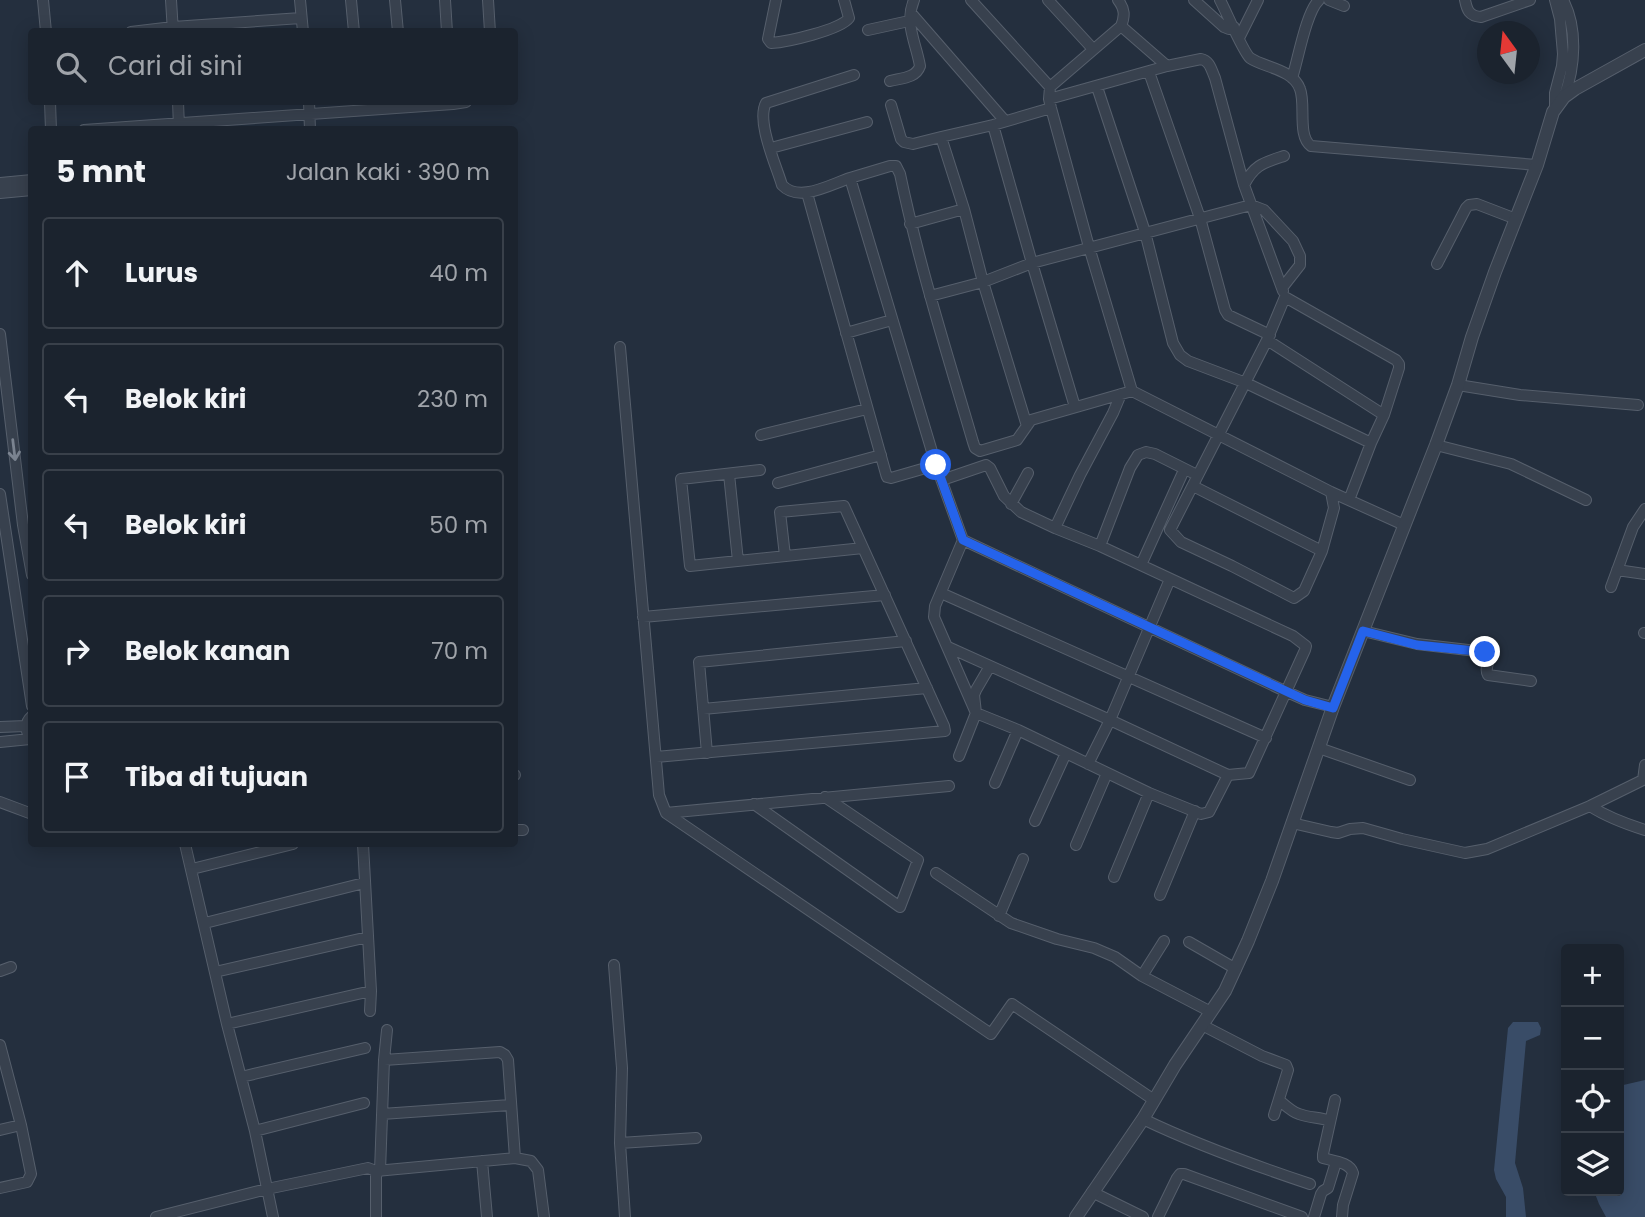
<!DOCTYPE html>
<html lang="id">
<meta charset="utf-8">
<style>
:root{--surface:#1b232e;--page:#282f3a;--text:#f1f3f6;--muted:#a0a4aa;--line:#39404a}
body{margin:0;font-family:Poppins,sans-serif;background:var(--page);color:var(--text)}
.controls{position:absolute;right:21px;bottom:21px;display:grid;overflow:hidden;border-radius:7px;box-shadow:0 4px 18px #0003}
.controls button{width:63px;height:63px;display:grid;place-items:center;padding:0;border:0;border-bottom:2px solid var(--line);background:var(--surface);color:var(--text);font:35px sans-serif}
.compass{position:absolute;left:1477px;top:21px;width:63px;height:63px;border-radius:50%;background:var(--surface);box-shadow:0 4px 18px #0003;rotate:345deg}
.stop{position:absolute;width:21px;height:21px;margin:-16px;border:5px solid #2563eb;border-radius:50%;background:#fff}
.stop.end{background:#2563eb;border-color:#fff;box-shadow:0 2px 7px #0008}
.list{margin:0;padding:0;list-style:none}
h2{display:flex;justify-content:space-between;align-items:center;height:91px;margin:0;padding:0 28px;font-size:30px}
h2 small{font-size:23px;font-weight:400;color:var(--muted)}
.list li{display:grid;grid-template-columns:46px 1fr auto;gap:21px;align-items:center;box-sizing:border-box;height:112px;margin:0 14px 14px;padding:0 14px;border:2px solid var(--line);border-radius:7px}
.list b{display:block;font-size:26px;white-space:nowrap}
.list em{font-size:23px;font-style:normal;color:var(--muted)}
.icon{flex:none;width:38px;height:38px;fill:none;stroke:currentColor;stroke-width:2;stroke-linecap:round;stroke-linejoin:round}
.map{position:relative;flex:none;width:1645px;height:1217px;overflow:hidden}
.search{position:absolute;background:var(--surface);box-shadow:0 4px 18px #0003;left:28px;top:28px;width:490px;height:77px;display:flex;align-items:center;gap:18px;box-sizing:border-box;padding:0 24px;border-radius:7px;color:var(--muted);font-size:26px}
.panel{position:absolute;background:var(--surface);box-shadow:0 4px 18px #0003;left:28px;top:126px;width:490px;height:721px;border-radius:7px}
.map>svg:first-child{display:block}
.water{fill:#394c67}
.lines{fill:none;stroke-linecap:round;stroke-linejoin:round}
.minor-casing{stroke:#565f6c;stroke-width:12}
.tertiary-casing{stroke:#565f6c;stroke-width:14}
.minor{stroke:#38414e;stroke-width:10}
.tertiary{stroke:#38414e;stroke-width:12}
.oneway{stroke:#7c8592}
.route{stroke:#2563eb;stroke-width:9}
</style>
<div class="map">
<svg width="1645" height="1217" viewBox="0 0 1645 1217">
<rect width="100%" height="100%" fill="#242f3e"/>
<path class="water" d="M1513 1022H1538L1541 1028 1540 1035 1526 1041 1515 1163 1523 1188 1526 1217H1506V1197L1496 1179 1494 1170 1508 1028Z
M1645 1080V1217H1606L1599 1204 1594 1191H1619V1086Z"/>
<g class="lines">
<g class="minor-casing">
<path id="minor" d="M43 0 46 32
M171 0 173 32
M300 0 303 32
M351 0 354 32
M395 0 398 32
M445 0 447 32
M488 0 490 32
M776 0 768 39 771 43C787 42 840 30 849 18L844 0
M971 0 1050 87 1049 99 1051 108 1089 247 1132 391 1331 492 1404 525
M1048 0 1093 49
M1194 0 1224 27 1229 29 1234 27
M1220 0C1226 11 1243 52 1250 58 1265 68 1293 69 1300 89 1306 104 1297 136 1311 146L1537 165
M1329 0 1344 6
M1465 0C1467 10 1469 16 1481 17L1530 0
M1555 0 1560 19 1563 54 1562 66 1555 93V107
M1563 0C1578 28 1575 68 1564 97
M911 13 1005 121
M1121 26 1167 66
M868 30 909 21
M131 32 173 27 301 18
M1239 38 1258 0
M1149 72 1200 218 1225 310 1228 315 1270 335
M854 75 766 103C756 121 776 165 782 185 799 203 829 185 850 178L936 465 963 540 1287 692 1305 700 1333 707
M1292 78C1298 60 1306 12 1319 0
M890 81C902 78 916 78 920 66 916 42 904 24 914 0
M1050 87 1121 26C1125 16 1125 9 1118 0
M1097 87 1145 232 1173 343 1180 355 1188 361 1246 383 1371 443
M1049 99 1167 66 1201 59C1210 61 1211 69 1215 78L1244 185 1283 291
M50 102 51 130
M178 102 179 127
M309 102 310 130
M891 105 901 139 904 142 913 144 941 137
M993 125 1032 263 1075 407
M84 130 453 104 466 102
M771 148 867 122
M850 178 890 166H896L900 174C919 265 947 353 973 442L975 448 980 451 1017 440 1031 420 1132 391
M0 183 32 180
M1244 185C1254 165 1263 163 1284 156
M0 193 32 190
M807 193 886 474 887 477 891 478 936 465
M910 224 964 209
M1437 264 1466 208 1469 205 1477 204 1516 219
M930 296 983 282 1032 263 1251 205 1264 210 1293 241 1300 256V265L1282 288
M846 333 892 320
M0 334 23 525 32 575
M1267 340 1384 415
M620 347 659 795 666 813 991 1034 1012 1004 1154 1100
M1458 385 1520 395 1638 405
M1027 426 983 282 964 209 941 137 993 125 1051 108
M761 435 867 409
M1436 445 1511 464 1586 500
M760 470 681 479 690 566 863 548
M729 474 738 561
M942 480 986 465 990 468 1004 496 1021 512 1055 528 1100 546 1293 636 1306 646 1305 650 1249 773 1228 775 1209 812 1201 814 1149 793 1018 730 976 713 934 617 935 606 963 540
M778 483 881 455
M1193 486 1322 551
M1331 492 1334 508 1322 551 1304 591 1294 598 1232 566 1181 542 1170 530 1267 340 1285 297 1396 360 1399 364V368L1384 415 1371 443 1349 500
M0 494 32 706
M1011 504 1028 473
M1055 528 1080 475 1113 413 1121 394
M1100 546 1130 468 1138 455 1146 452 1155 454 1197 475
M1141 565 1184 470
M1617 570 1645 574
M1611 587 1633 527 1645 509
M941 593 1266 738
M643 617 885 595
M1363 631 1417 644 1485 652 1490 654C1490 661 1484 668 1488 675L1531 681
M1644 633H1645
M948 647 1110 720 1228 775
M703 709 927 688
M32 716C24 723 25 732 32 740
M0 727 26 726
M0 742 30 739
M1319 748 1410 780
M707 753 699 662 906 641
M959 756 976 713 974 695 976 690 990 666
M656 757 945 731 944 726 844 506 780 512 785 556
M1088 764 1110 720 1170 579
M514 775H515
M1643 780 1645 765
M995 783 1018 730
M0 802 32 814
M754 804 900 907 918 860 825 797
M1590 806C1607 817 1626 824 1645 830
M666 813 949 786
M1035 821 1066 753
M1292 823 1331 832 1338 833 1350 829 1363 828 1402 839 1465 853 1487 849 1590 806 1645 779
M514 830H523
M185 844 227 1024 255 1131 273 1217
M363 844 371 991 370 1011
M1076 845 1107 773
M192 869 293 844
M936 873 1011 923 1057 939 1094 948 1115 957 1142 976 1211 1012
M1114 877 1149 793
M1160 895 1195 811
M999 916 1023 859
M205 923 364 883
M1189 942 1236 969
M614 965 622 1068 620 1143 625 1217
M0 971 11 967
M215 972 368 937
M1142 976 1164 941
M227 1024 371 991
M1202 1025 1262 1056 1286 1065 1288 1070 1274 1115
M0 1045 21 1125 31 1174 27 1182 0 1188
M384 1060 387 1030
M241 1077 365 1048
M1279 1100C1285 1105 1292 1112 1299 1114 1309 1118 1320 1117 1330 1121
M1335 1100 1323 1154V1158C1333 1161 1350 1162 1353 1173L1343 1205 1342 1217
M382 1114 511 1105
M1143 1119C1197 1145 1253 1165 1310 1184
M0 1130 21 1125
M255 1131 364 1103
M620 1143 696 1138
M482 1161 487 1217
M376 1171 515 1158 531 1161 538 1170 544 1217
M380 1171 384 1060 500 1052 505 1055 508 1060 515 1158
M1092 1192 1143 1217
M156 1217 267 1189 368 1168 376 1171V1217
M1158 1217 1177 1178 1180 1174H1184L1302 1217
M1314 1217 1321 1194 1323 1191 1328 1188 1336 1162"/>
</g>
<g class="tertiary-casing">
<path id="tertiary" d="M1076 1217 1143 1119 1175 1065 1225 991 1248 941 1272 881 1333 707 1436 445 1458 385 1472 337 1495 272 1537 165 1553 112 1564 97 1575 89 1645 50"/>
</g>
<use href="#minor" class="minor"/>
<use href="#tertiary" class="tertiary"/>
</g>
<defs><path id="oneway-shaft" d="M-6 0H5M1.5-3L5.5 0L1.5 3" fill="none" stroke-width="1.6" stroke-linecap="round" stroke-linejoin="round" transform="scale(1.75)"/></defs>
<use class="oneway" href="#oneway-shaft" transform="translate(14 450) rotate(83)"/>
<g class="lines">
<path class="route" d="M936 465 963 540 1305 700 1333 708 1363 631 1417 645 1485 652"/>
</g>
</svg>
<div class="controls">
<button>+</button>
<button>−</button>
<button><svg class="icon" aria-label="locate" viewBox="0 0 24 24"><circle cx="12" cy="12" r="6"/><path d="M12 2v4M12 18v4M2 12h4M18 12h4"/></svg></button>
<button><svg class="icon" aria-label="layers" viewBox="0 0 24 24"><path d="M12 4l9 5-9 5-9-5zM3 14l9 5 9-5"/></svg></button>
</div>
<svg class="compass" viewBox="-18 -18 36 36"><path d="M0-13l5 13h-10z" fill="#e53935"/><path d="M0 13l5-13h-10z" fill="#a0a4aa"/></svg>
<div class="stop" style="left:936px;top:465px"></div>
<div class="stop end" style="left:1485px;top:652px"></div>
<div class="search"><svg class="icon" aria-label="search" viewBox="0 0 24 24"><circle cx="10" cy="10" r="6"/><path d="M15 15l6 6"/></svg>Cari di sini</div>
<section class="panel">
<h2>5 mnt<small>Jalan kaki · 390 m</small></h2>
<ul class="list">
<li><svg class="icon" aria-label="ahead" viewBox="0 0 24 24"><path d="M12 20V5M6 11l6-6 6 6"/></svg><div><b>Lurus</b></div><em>40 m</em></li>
<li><svg class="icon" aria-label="left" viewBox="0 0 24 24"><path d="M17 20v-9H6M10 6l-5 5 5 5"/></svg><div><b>Belok kiri</b></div><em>230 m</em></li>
<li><svg class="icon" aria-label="left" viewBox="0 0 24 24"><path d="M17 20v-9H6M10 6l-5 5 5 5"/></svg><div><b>Belok kiri</b></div><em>50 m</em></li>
<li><svg class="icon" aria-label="right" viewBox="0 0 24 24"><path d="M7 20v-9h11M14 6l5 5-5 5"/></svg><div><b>Belok kanan</b></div><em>70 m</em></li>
<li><svg class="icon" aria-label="arrive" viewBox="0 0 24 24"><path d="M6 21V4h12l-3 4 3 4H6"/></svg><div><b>Tiba di tujuan</b></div></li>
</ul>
</section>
</div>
